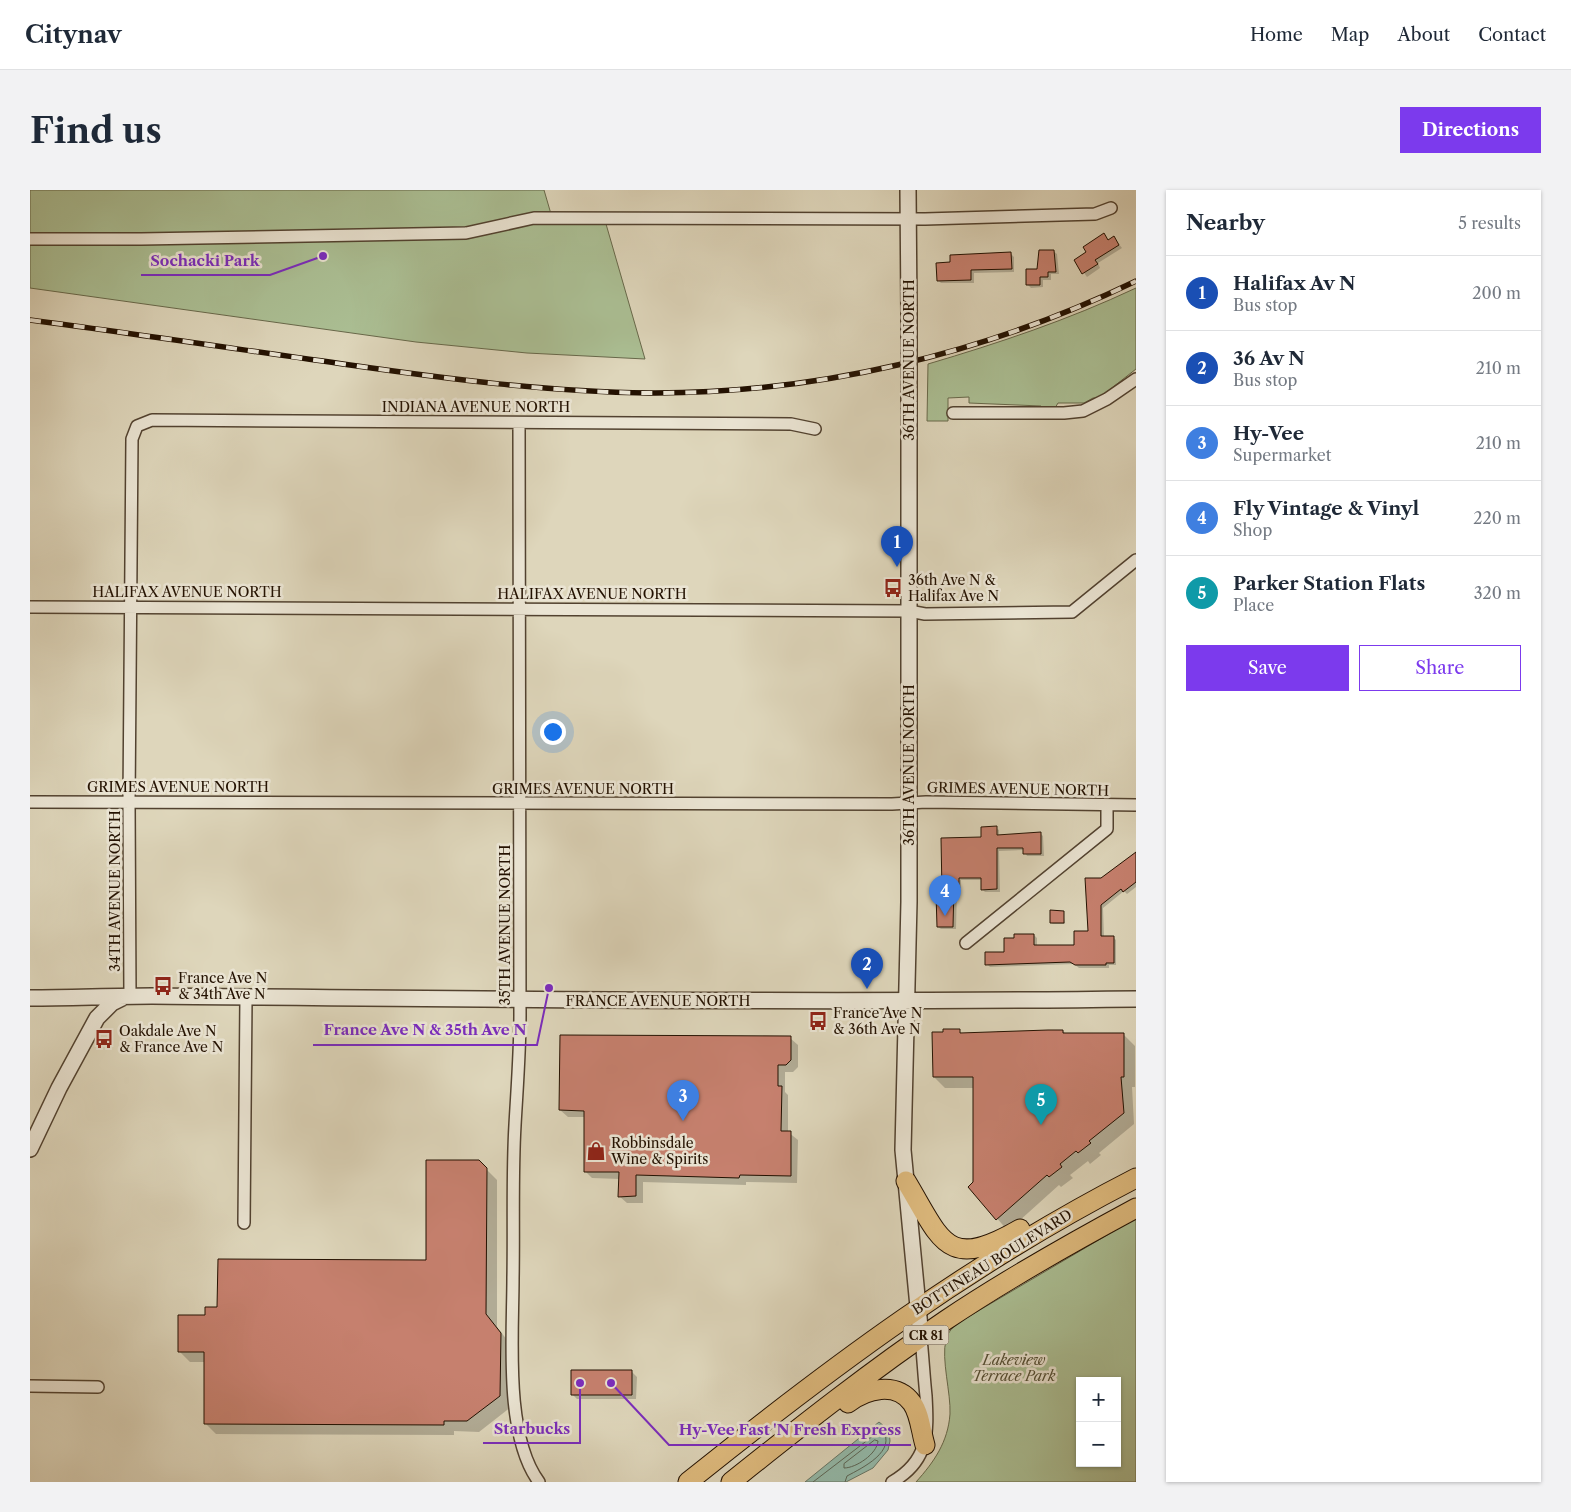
<!DOCTYPE html>
<meta charset="utf-8">
<style>
:root{--surface:#fff;--page:#f2f2f3;--text:#1f2937;--muted:#747a83;--line:#e0e1e3;--accent:#7c3aed}
body{margin:0;font-family:"Libre Caslon Text",serif;background:var(--page);color:var(--text)}
.controls{position:absolute;right:15px;bottom:15px;display:grid;overflow:hidden;border-radius:0px;box-shadow:0 1px 4px #0004}
.controls button{width:45px;height:45px;display:grid;place-items:center;padding:0;border:0;border-bottom:1px solid var(--line);background:var(--surface);color:var(--text);font:25px sans-serif}
.you{position:absolute;left:522px;top:541px;width:18px;height:18px;margin:-12px;border:4px solid #fff;border-radius:50%;background:#1a73e8;box-shadow:0 0 0 8px #1a73e833}
.badge{display:grid;place-items:center;width:32px;height:32px;border-radius:50%;background:var(--accent);color:#fff;font-size:16px;font-weight:700}
.pin{position:absolute;translate:-50% -41px;filter:drop-shadow(0 1px 2px #0008)}
.pin::after{content:'';position:absolute;top:26px;width:18px;height:15px;background:inherit;clip-path:polygon(0 0,100% 0,50% 100%)}
.list{margin:0;padding:0;list-style:none}
h2{display:flex;justify-content:space-between;align-items:center;height:65px;margin:0;padding:0 20px;font-size:21px}
h2 small{font-size:16px;font-weight:400;color:var(--muted)}
.list li{display:grid;grid-template-columns:32px 1fr auto;gap:15px;align-items:center;box-sizing:border-box;height:75px;padding:0 20px;border-top:1px solid var(--line)}
.list b{display:block;font-size:19px;white-space:nowrap}
.list p{margin:0;font-size:16px;white-space:nowrap;color:var(--muted)}
.list em{font-size:16px;font-style:normal;color:var(--muted)}
.actions{display:flex;gap:10px;padding:15px 20px}
.actions a{flex:1;padding:11px 0;border:1px solid var(--accent);border-radius:0px;text-align:center;font-size:18px;color:var(--accent)}
.actions .main{background:var(--accent);color:#fff}
.map{position:relative;flex:none;width:1106px;height:1292px;overflow:hidden;border-radius:0px}
header{display:flex;align-items:center;gap:30px;box-sizing:border-box;height:70px;padding:0 25px;background:var(--surface);border-bottom:1px solid var(--line)}
header strong{font-size:24px}
nav{display:flex;gap:28px;margin-inline-start:auto;font-size:18px}
.intro{display:flex;align-items:center;justify-content:space-between;box-sizing:border-box;height:120px;padding:0 30px}
h1{margin:0;font-size:35px}
.button{padding:12px 22px;border-radius:0px;background:var(--accent);color:#fff;font-size:18px;font-weight:700}
main{display:flex;gap:30px;padding:0 30px}
aside{flex:1;background:var(--surface);border-radius:0px;box-shadow:0 1px 4px #0004}
.map>svg:first-child{display:block}
.green{fill:#abbf94;stroke:#67684a;fill-rule:evenodd}
.water{fill:#94baaa;stroke:#677666}
.shadow{fill:#0003}
.lines{fill:none;stroke-linecap:round;stroke-linejoin:round}
.shore{stroke:#5c6656;stroke-width:1}
.building{fill:#c6806e;stroke:#231101}
.minor-casing{stroke:#524230;stroke-width:14}
.tertiary-casing{stroke:#524230;stroke-width:18}
.primary-casing{stroke:#231101;stroke-width:21}
.minor{stroke:#eae4d3;stroke-width:11}
.tertiary{stroke:#eae4d3;stroke-width:15}
.primary{stroke:#dfbb7e;stroke-width:19}
.rail-casing{stroke:#231101;stroke-width:5.5}
.rail{stroke:#eae4d3;stroke-width:4;stroke-dasharray:11;stroke-linecap:butt}
.tertiary-bridge-casing{stroke:#524230;stroke-width:18;stroke-linecap:butt}
.tertiary-bridge{stroke:#eae4d3;stroke-width:15}
.labels{text-anchor:middle;dominant-baseline:central;stroke-width:5;stroke-linejoin:round;paint-order:stroke}
.shield{fill:#eae4d3;stroke:#5f5040;stroke-width:1}
.shield-label{font-size:12px;font-weight:bold;fill:#231101}
.street-label{font-size:14px;fill:#231101;stroke:#eae4d3}
.poi-label{font-size:14px;fill:#231101;stroke:#eae4d3;text-anchor:start}
.park-label{font-size:14px;font-style:italic;fill:#534e34;stroke:#eae4d3}
.leader{fill:none;stroke:#7b2cbf;stroke-width:2}
.callout-dot{fill:#7b2cbf;stroke:#eae4d3;stroke-width:2}
.callout-label{font-size:15px;text-anchor:middle;font-weight:bold;fill:#7b2cbf;stroke:#eae4d3;stroke-width:5;stroke-linejoin:round;paint-order:stroke}
</style>
<header>
<strong>Citynav</strong>
<nav><a>Home</a><a>Map</a><a>About</a><a>Contact</a></nav>
</header>
<div class="intro"><h1>Find us</h1><a class="button">Directions</a></div>
<main>
<div class="map">
<svg width="1106" height="1292" viewBox="0 0 1106 1292">
<rect width="100%" height="100%" fill="#ded6bb"/>
<filter id="stains"><feTurbulence type="fractalNoise" baseFrequency=".004" numOctaves="4"/><feColorMatrix values="0 0 0 0 .2 0 0 0 0 .09 0 0 0 0 .02 0 0 0 .5 -.17"/></filter>
<radialGradient id="worn" r=".72"><stop offset=".6" stop-color="#630" stop-opacity="0"/><stop offset="1" stop-color="#630" stop-opacity=".3"/></radialGradient>
<path class="green" d="M0 0H514L521 24 576 34 615 169 497 163 386 152 0 98Z
M1106 98V179L1069 208H1063L1054 213H1028L1025 218 1015 220 1011 216 939 213V207L918 208V231H897L898 174C969 153 1038 130 1106 98Z
M1106 1028V1292H886C904 1272 918 1252 920 1224 921 1203 911 1169 916 1150 917 1143 922 1139 926 1134ZM1050 1191H1087V1273H1050Z"/>
<path class="water" d="M849 1232 859 1240 860 1251 858 1260 843 1278 816 1292H775Z"/>
<path class="shadow" d="M1074 45 1079 51 1084 48 1092 58 1068 73 1070 78 1057 87 1045 70 1058 63Z
M1023 61 1027 64 1029 84H1021V90H1013V97L1001 98 997 94Z
M980 63 984 67V82L944 83V93H911L908 90Z
M966 638 969 640V646L1010 643 1013 646 1014 666H997L994 660 969 661 970 702H955L952 699V690H931V698H927L926 739H911L908 737 913 704 952 648Z
M1106 664V697L1097 704 1094 701 1073 718 1074 747H1083L1086 750V775H1079V778H1049L1044 774 960 777 957 774 976 764 985 749 1004 745 1007 748V757L1046 756 1059 742 1071 689Z
M1033 722 1035 734H1023L1021 733Z
M929 841 933 844H967V841H1033L1036 844 1094 845 1105 856V897H1102L1104 934 1069 963 1071 965 1060 974 1058 971 1040 985 1043 988 1031 997 1029 995 978 1041 940 997 944 993V898H915L904 887Z
M760 848 768 855V877L763 882H755V902L758 905V942L768 950 767 993 716 992V995L613 992V1013H597L589 1006 590 989 562 988 555 981V927H538L530 920Z
M448 971 467 990V1137L481 1155V1217L449 1242 424 1241V1245L186 1244 175 1233V1172H160L149 1161 176 1126 189 1118 397 1071Z
M602 1182 607 1187 606 1209H547L542 1204Z"/>
<g class="lines">
<path class="shore" d="M845 1250 848 1251C847 1264 826 1278 814 1278V1274Z
M783 1292 852 1239C868 1261 832 1278 817 1286L815 1292"/>
</g>
<path class="building" d="M1074 43 1078 50 1084 46 1089 55 1065 70 1068 74 1052 84 1044 70 1056 62 1053 57Z
M1009 60H1024L1026 82H1018V87H1010V95H996V79H1007Z
M981 62 982 79 941 80V90L907 91 906 73 920 72V65Z
M967 636V645L1011 642V664H993V658H967V699L951 700V688H929V696L924 695 923 737H907L906 703 912 702 911 648 951 647V637Z
M1106 662V692L1093 702 1091 699 1071 715V746H1084V773H1076V775H1045L1040 772 955 775V762H974V748H984V744H1004V755H1044V741H1058L1055 688H1071Z
M1020 720 1034 721V733H1020Z
M913 839H930V843L1018 840H1033V843H1094V887H1091L1094 923 1059 951 1061 953 1048 963 1046 961 1030 974 1032 977 1019 987 1017 985 966 1030 938 997 943 992V887H903L902 842H913Z
M530 845 761 846V870L756 875H748V896H752L751 941H761V986L710 985 709 988 606 985V1006L588 1007 589 982H554V921L529 920Z
M396 970H449L457 978 456 1124 471 1143 470 1206 437 1231H414V1235L174 1234V1162H148V1125H175V1117H187L188 1069 396 1070Z
M541 1180H602V1205H541Z"/>
<g class="lines">
<g class="minor-casing">
<path id="minor" d="M0 49H111L436 43 504 28 895 29 1065 24 1081 18
M923 223H1034L1053 221 1077 209 1106 189
M489 233 490 825C490 862 487 899 485 935 482 986 484 1037 483 1088 483 1145 474 1245 509 1292
M0 417 879 421 895 424 1042 422 1106 370
M0 612 862 614 896 612 1106 615
M936 753 1077 639V615
M100 807 99 612 102 249 107 236 122 230 761 234 785 239
M214 1033 216 808
M0 1196 68 1197
M862 1292C899 1271 898 1243 896 1206 894 1187 893 1168 891 1148"/>
</g>
<g class="tertiary-casing">
<path id="tertiary" d="M878 0 879 122
M879 212V712L873 960 891 1148
M0 808C41 808 82 806 122 806 450 809 778 813 1106 809
M0 959 29 898 67 828 82 813 92 808"/>
</g>
<g class="primary-casing">
<path id="primary" d="M876 991C912 1051 916 1082 990 1039
M818 1213C836 1199 866 1191 882 1213 890 1224 891 1242 895 1255
M658 1292C801 1177 942 1072 1106 988
M701 1292C771 1236 842 1180 916 1130 977 1089 1041 1053 1106 1018"/>
</g>
<use href="#minor" class="minor"/>
<use href="#tertiary" class="tertiary"/>
<use href="#primary" class="primary"/>
<g class="rail-casing">
<path id="rail" d="M0 130C107 144 213 160 320 175 419 189 518 202 619 203 786 204 955 164 1106 91"/>
</g>
<use href="#rail" class="rail"/>
<g class="tertiary-bridge-casing">
<path id="tertiary-bridge" d="M879 122V212"/>
</g>
<use href="#tertiary-bridge" class="tertiary-bridge"/>
</g>
<defs>
<g id="bus-bare" transform="scale(1.5)"><path d="M-5-6H5V4H4V6H2V4H-2V6H-4V4H-5ZM-3.5-4V0h7V-4ZM-3.5 1.2v1.5H-2V1.2ZM2 1.2v1.5H3.5V1.2Z" fill="#8f2418" stroke="#eae4d3" stroke-width="2.5" paint-order="stroke"/></g>
<g id="shop-bare" transform="scale(1.5)"><path d="M-5-2.5h2.3a2.7 3.5 0 0 1 5.4 0H5L5.5 6h-11ZM-1.5-2.5h3a1.5 2.3 0 0 0-3 0Z" fill="#8f2418" stroke="#eae4d3" stroke-width="2.5" paint-order="stroke"/></g>
</defs>
<g fill-rule="evenodd">
<use href="#bus-bare" x="863" y="398"/>
<use href="#bus-bare" x="133" y="796"/>
<use href="#bus-bare" x="788" y="831"/>
<use href="#bus-bare" x="74" y="849"/>
<use href="#shop-bare" x="566" y="961"/>
</g>
<g class="labels">
<rect class="shield" x="873.5" y="1135.5" width="45" height="19" rx="4"/>
<g class="shield-label">
<text x="896" y="1145">CR 81</text>
</g>
<g class="street-label">
<text transform="translate(879 170) rotate(-90)">36TH AVENUE NORTH</text>
<text x="446" y="217">INDIANA AVENUE NORTH</text>
<text x="157" y="402">HALIFAX AVENUE NORTH</text>
<text x="562" y="404">HALIFAX AVENUE NORTH</text>
<text transform="translate(879 575) rotate(-90)">36TH AVENUE NORTH</text>
<text x="148" y="597">GRIMES AVENUE NORTH</text>
<text x="553" y="599">GRIMES AVENUE NORTH</text>
<text transform="translate(988 599) rotate(1)">GRIMES AVENUE NORTH</text>
<text transform="translate(85 701) rotate(-90)">34TH AVENUE NORTH</text>
<text transform="translate(475 735) rotate(-90)">35TH AVENUE NORTH</text>
<text x="628" y="811">FRANCE AVENUE NORTH</text>
<text transform="translate(962 1072) rotate(-32)">BOTTINEAU BOULEVARD</text>
</g>
<g class="poi-label">
<text x="878" y="390">36th Ave N &amp;<tspan x="878" dy="16">Halifax Ave N</tspan></text>
<text x="148" y="788">France Ave N<tspan x="148" dy="16">&amp; 34th Ave N</tspan></text>
<text x="803" y="823">France Ave N<tspan x="803" dy="16">&amp; 36th Ave N</tspan></text>
<text x="89" y="841">Oakdale Ave N<tspan x="89" dy="16">&amp; France Ave N</tspan></text>
<text x="581" y="953">Robbinsdale<tspan x="581" dy="16">Wine &amp; Spirits</tspan></text>
</g>
<g class="park-label">
<text x="984" y="1170">Lakeview<tspan x="984" dy="16">Terrace Park</tspan></text>
</g>
</g>
<path class="leader" d="M293 66L240 85H111M519 798L507 855H283M550 1193L550 1253H453M581 1193L639 1255H881"/>
<g class="callout-dot">
<circle cx="293" cy="66" r="5"/>
<circle cx="519" cy="798" r="5"/>
<circle cx="550" cy="1193" r="5"/>
<circle cx="581" cy="1193" r="5"/>
</g>
<g class="callout-label">
<text x="175" y="76">Sochacki Park</text>
<text x="395" y="845">France Ave N &amp; 35th Ave N</text>
<text x="502" y="1244">Starbucks</text>
<text x="760" y="1245">Hy-Vee Fast 'N Fresh Express</text>
</g>
<rect width="100%" height="100%" filter="url(#stains)"/>
<rect width="100%" height="100%" fill="url(#worn)"/>
</svg>
<div class="controls">
<button>+</button>
<button>−</button>
</div>
<div class="you"></div>
<div class="pin badge" style="left:867px;top:377px;background:#1a4fb4">1</div>
<div class="pin badge" style="left:837px;top:799px;background:#1a4fb4">2</div>
<div class="pin badge" style="left:653px;top:931px;background:#3f7fe0">3</div>
<div class="pin badge" style="left:915px;top:726px;background:#3f7fe0">4</div>
<div class="pin badge" style="left:1011px;top:935px;background:#0f9aa8">5</div>
</div>
<aside>
<h2>Nearby<small>5 results</small></h2>
<ul class="list">
<li><span class="badge" style="background:#1a4fb4">1</span><div><b>Halifax Av N</b><p>Bus stop</p></div><em>200 m</em></li>
<li><span class="badge" style="background:#1a4fb4">2</span><div><b>36 Av N</b><p>Bus stop</p></div><em>210 m</em></li>
<li><span class="badge" style="background:#3f7fe0">3</span><div><b>Hy-Vee</b><p>Supermarket</p></div><em>210 m</em></li>
<li><span class="badge" style="background:#3f7fe0">4</span><div><b>Fly Vintage &amp; Vinyl</b><p>Shop</p></div><em>220 m</em></li>
<li><span class="badge" style="background:#0f9aa8">5</span><div><b>Parker Station Flats</b><p>Place</p></div><em>320 m</em></li>
</ul>
<div class="actions"><a class="main">Save</a><a>Share</a></div>
</aside>
</main>
